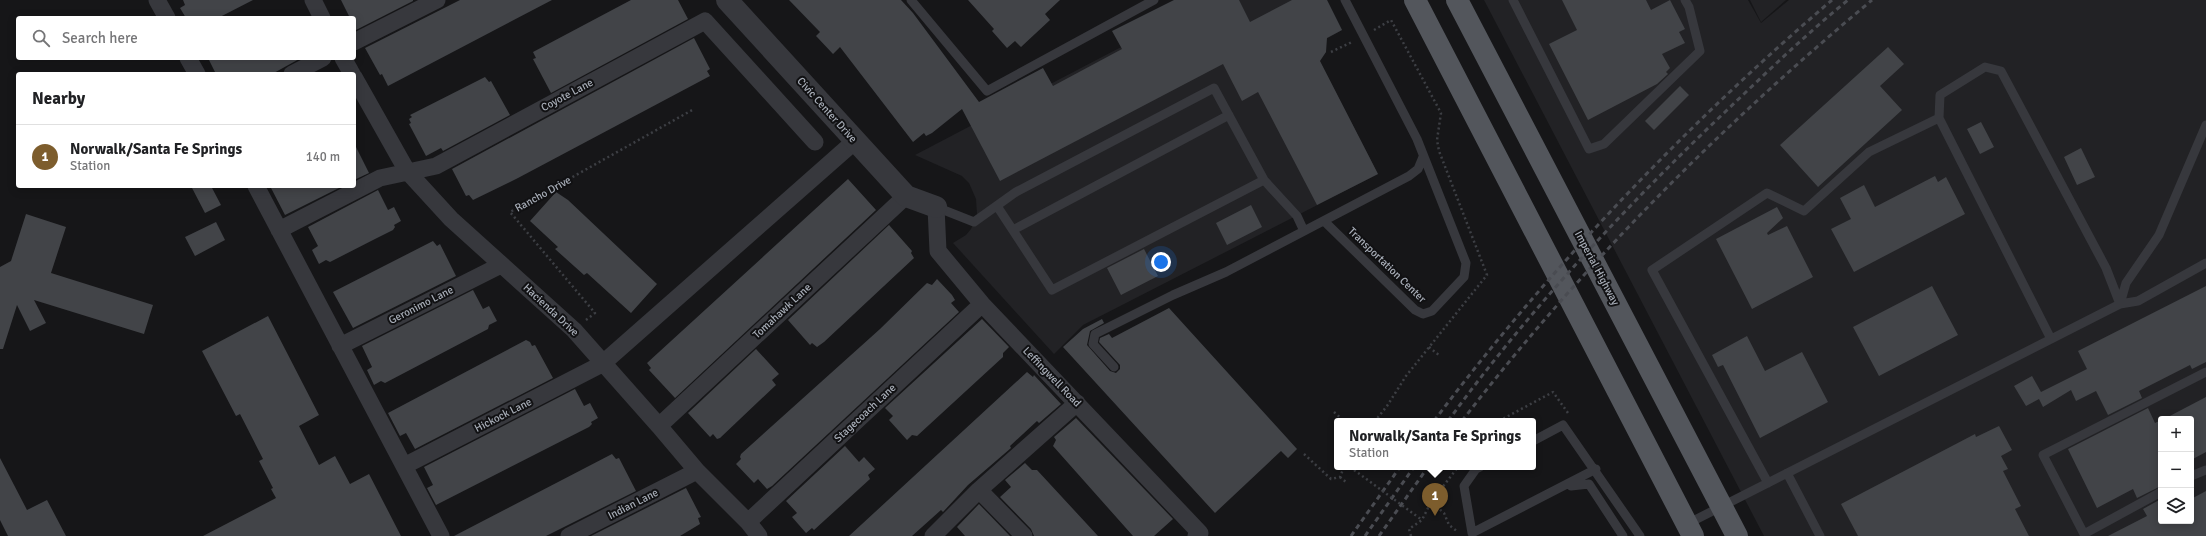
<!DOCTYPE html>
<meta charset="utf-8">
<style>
:root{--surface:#fff;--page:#f2f2f2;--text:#202124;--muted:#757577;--line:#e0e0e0;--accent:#7d5d2d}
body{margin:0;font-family:Signika,sans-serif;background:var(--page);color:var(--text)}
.controls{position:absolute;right:12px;bottom:12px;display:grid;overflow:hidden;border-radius:4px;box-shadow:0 2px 10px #0003}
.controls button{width:36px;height:36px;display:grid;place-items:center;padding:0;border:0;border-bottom:1px solid var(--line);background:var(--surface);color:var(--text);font:20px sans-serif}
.you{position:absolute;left:1161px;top:262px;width:14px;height:14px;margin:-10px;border:3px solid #fff;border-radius:50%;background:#1a73e8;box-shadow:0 0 0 6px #1a73e833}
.badge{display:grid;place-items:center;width:26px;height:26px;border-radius:50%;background:var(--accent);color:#fff;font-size:13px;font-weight:700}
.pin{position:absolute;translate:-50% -33px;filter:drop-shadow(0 1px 2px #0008)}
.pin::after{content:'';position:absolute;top:21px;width:14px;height:12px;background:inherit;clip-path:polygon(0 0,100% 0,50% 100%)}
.popup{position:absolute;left:1334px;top:418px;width:202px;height:52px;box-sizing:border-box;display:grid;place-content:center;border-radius:4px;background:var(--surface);filter:drop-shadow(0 1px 3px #0005);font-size:13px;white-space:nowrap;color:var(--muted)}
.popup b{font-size:15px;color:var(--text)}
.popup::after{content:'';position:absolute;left:50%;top:100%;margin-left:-8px;border:8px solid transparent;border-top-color:var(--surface)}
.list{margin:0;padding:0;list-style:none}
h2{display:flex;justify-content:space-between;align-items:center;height:52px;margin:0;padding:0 16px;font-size:17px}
h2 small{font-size:13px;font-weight:400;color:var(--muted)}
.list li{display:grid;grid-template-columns:26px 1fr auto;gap:12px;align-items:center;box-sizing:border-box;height:64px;padding:0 16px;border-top:1px solid var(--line)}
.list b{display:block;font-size:15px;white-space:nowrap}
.list p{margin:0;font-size:13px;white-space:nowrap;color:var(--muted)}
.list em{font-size:13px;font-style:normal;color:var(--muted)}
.icon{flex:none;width:22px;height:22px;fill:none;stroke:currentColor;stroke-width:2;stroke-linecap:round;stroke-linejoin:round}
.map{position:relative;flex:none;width:2206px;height:536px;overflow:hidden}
.search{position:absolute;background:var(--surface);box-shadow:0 2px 10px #0003;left:16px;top:16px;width:340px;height:44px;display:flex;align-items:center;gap:10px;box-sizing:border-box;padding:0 14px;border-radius:4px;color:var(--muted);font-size:15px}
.panel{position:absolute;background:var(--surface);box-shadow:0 2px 10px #0003;left:16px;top:72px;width:340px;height:116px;border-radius:4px}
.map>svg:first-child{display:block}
.built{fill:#222225;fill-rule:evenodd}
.building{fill:#424448}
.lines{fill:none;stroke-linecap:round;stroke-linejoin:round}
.path{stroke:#3d3f44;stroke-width:2.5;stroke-dasharray:2 3;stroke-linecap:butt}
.service{stroke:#37383d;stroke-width:9}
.minor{stroke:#37383d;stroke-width:17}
.tertiary{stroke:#37383d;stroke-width:22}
.primary{stroke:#53565c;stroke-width:22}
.rail{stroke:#4a4c52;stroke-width:3;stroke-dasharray:5 4;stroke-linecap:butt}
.path-bridge{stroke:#3d3f44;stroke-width:2.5;stroke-dasharray:2 3;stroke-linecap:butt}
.labels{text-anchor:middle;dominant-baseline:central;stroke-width:4;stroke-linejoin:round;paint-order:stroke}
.street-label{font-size:11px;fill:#a8aeb8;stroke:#111113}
</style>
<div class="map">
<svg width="2206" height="536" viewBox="0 0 2206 536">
<rect width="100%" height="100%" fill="#161618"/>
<path class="built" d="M1211 0H1327L1342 30 1326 39V52L1319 60 1378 174 1083 325 1054 354 953 243 966 235 971 229 977 214 976 199 969 183 962 176 915 155Z
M1484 0H1748L1761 23 1789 0H2206V536H1764ZM2161 419H2191V521H2161Z
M1750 0H1786L1761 22Z"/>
<path class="building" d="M183 0H253L218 18H186L180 8 185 5Z
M341 0H413V1L356 30 354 18H350Z
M460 0H552L388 86 382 74 380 75 365 48Z
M631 0H678L688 19 551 93 533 59 536 58 533 52Z
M789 0H901L913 13 979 102 1043 68 1053 86 1122 49 1112 31 1174 0H1239L1250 22 1292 0H1327L1342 30 1327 38 1326 52 1320 61 1378 174 1317 205 1258 92 1242 101 1223 64 1000 181 962 109 932 133 926 136 924 133 913 142 840 47 833 54 817 37 816 36 820 32Z
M968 0H1060L1045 14 1050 20 1021 47 1015 41 1007 48 992 31 994 29Z
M1562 0H1646L1651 10 1670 0 1685 29 1679 32 1685 43 1662 54 1670 68 1666 72 1668 74 1657 84 1588 120 1549 44 1577 30Z
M694 38 710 69 707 71 710 76 518 178 473 200 469 195 466 196 452 169Z
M1888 47 1904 64 1880 86 1902 110 1818 187 1780 145Z
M208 58H301L272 74H216Z
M485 77 489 82 491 81 510 115 443 151 441 148 426 156 409 124 411 123 409 119 412 117 410 115Z
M1680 86 1689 95 1654 130 1645 121Z
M1981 122 1994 147 1980 154 1967 129Z
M354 143 369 173 354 180Z
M2081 148 2095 177 2077 185 2064 157Z
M1935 176 1938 182 1946 177 1965 214 1854 272 1831 229 1851 219 1840 198 1864 185 1875 207Z
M848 179 876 210 675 398 649 370 651 368 647 363Z
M191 186H211L221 205 205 213Z
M270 186H343L285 215Z
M378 190 388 210 394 207 401 221 394 225 395 227 393 230 375 239 330 262 326 260 319 264 312 250 318 246 308 227Z
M556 192 568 200 657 284 631 313 587 273 584 275 555 249 558 247 530 221Z
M1251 205 1262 227 1227 245 1216 223Z
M1777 207 1783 218 1767 233 1768 235 1787 226 1813 277 1752 309 1716 239Z
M26 214 66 227 51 273 153 305 144 334 34 300 46 323 30 331 17 305 3 349H0V267L11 261Z
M216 222 225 240 195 256 185 237Z
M889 225 912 251 911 253 914 258 824 342 817 347 812 343 810 345 788 320Z
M433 241 437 246 440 244 456 276 353 328 333 292Z
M1144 249 1158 276 1121 295 1107 268Z
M937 279 952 295 955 300 951 303 959 312 772 486 767 489 758 479 754 483 736 464 741 459 740 457 741 454 880 329 927 283 932 285Z
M1932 286 1958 335 1879 376 1853 327Z
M2206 286V362L2192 369 2190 365 2139 391 2142 398 2108 415 2096 391 2076 401 2071 390 2043 407 2039 399 2026 406 2014 386 2032 376 2041 392 2087 369 2078 351Z
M473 290 483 309 489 306 497 321 489 325 488 329 385 383 381 381 374 385 367 370 372 367 362 346Z
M1169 308 1297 449 1288 458 1281 451 1215 513 1063 347 1083 329 1102 319 1104 323 1090 331 1087 345 1110 371 1116 373 1120 369V365L1099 342 1100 338 1109 334 1112 338Z
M268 316 319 415 299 426 319 465 335 456 350 484 369 474 401 536H203L276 498 271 489 273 488 259 461 263 459 240 414 236 416 202 351Z
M982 319 1009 347 1003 353V357L917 436 912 435 907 440 889 420 893 416 885 408Z
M1747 336 1765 371 1802 352 1828 402 1760 438 1723 365 1718 367 1712 355Z
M526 340 530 342 532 346 535 345 553 378 415 449 406 433 400 436 388 413Z
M756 349 779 374 772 380 776 385 720 438 717 439 713 434 710 437 688 413Z
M1027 372 1033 377 1034 375 1061 404 1039 423 1037 421 1010 446 1011 448 968 485 943 512 941 510 912 536H849Z
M575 389 584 406 590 403 598 418 591 422 592 424 589 427 436 505 427 488 433 485 424 467Z
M2206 397V452L2191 460V419H2164Z
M2148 408 2155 423 2161 420V486L2137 498 2133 489 2097 508 2068 449Z
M1076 418 1173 519 1154 536H1133L1053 446 1056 440 1054 437Z
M1999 426 2012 450 2001 456 2008 469 2003 471 2021 506 2015 509 2029 536H1858L1841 504 1975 434 1976 437Z
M845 446 859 462 864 457 875 469 868 475 870 479 814 530 812 528 806 533 792 517 797 513 786 501Z
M612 454 616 459 619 458 636 491 546 536H454Z
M0 458 27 510 47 500 66 536H8L0 520Z
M1025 463 1032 470H1037L1098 536H1034L1031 529 1000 497 1011 487 1005 480Z
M686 488 701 517 698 518 700 524 680 536H591Z
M2206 491V536H2108L2147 516 2143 509 2161 499V521H2191V499Z
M979 504 1010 536H965L957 527Z"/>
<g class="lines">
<path class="path" d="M1374 30 1391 20 1441 113 1437 140 1439 151 1487 275 1406 376 1387 406 1375 421
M1331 52 1352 42
M586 320 595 313 510 212 694 109
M1429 347 1440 356
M1334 412 1344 421
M1499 421 1553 392 1568 413
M1304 454 1331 479 1340 477 1344 467
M1340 477 1346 482
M1431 502 1458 467
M1411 536 1409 529 1422 520 1431 502 1444 513 1449 525 1458 532"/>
<path class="service" d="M911 0 987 91 1154 0
M1513 0 1589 149 1604 144 1700 51 1689 7 1685 0
M1264 180 1297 216 1304 231
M936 207 974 222 1016 192 1214 88 1264 180 1052 290 997 206
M1324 221 1415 310 1423 314 1432 311 1464 277 1466 263 1417 139 1345 0
M1013 230 1229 115
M2120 304 2126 283 2159 235 2206 125
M2051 339 1939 118 1940 95 1985 67 2001 71 2106 268 2120 304
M1114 367 1093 344 1095 334 1173 295 1226 272 1409 176 1418 169 1423 157
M1533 441 1563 425 1640 536
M1480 467 1476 469 1464 486 1472 533 1596 469
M1787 473 1820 536
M2191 476 2206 470
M1768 483 1652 270 1767 193 1804 211 1869 152 1939 118
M1571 486 1589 484 1623 536
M2161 492 2084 534 2043 455 2206 372
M1687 524 2120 304 2138 301 2206 263"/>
<path class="minor" d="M157 0 167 18
M313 0 322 18
M354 42 437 0
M188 58 197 74
M343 58 352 74
M292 74 323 58
M354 77 407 171 451 219 574 330 659 426 697 471 748 522 759 536
M256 186 441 536
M936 207 938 251 982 304 1200 533 1196 536
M279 230 380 178 436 166 705 21 815 142
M340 346 501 265
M659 426 906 196
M404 466 602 364 855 141
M979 490 1024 536
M748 522 982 304
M569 536 697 471
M933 536 979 490 1077 403"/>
<path class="tertiary" d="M727 0 906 196 936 207"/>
<path class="primary" d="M1415 0 1693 536
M1457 0 1737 536"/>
<path class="rail" d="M1434 421C1549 268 1687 124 1832 0
M1448 421C1528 311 1627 205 1725 112 1765 74 1805 35 1848 0
M1462 421C1582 265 1721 126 1872 0
M1351 536 1400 467
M1365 536 1414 467
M1379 536 1428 467"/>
<path class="path-bridge" d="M1350 467 1422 520"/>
</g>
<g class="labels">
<g class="street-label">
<text transform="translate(567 95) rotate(-28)">Coyote Lane</text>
<text transform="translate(827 110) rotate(48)">Civic Center Drive</text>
<text transform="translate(543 194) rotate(-29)">Rancho Drive</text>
<text transform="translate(1387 265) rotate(44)">Transportation Center</text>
<text transform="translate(1597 268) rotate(62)">Imperial Highway</text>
<text transform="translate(421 305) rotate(-27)">Geronimo Lane</text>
<text transform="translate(551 310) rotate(43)">Hacienda Drive</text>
<text transform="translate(782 311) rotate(-43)">Tomahawk Lane</text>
<text transform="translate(1052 377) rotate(46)">Leffingwell Road</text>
<text transform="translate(865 413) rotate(-43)">Stagecoach Lane</text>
<text transform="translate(503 415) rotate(-27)">Hickock Lane</text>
<text transform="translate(633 504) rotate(-27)">Indian Lane</text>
</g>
</g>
</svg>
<div class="controls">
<button>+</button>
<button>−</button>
<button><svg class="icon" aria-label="layers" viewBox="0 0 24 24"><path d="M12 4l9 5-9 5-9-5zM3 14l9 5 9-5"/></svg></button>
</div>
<div class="you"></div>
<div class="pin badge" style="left:1435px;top:516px">1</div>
<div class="popup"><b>Norwalk/Santa Fe Springs</b>Station</div>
<div class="search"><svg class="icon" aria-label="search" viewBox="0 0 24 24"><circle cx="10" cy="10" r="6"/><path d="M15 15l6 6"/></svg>Search here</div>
<section class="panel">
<h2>Nearby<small></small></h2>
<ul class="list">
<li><span class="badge">1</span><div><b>Norwalk/Santa Fe Springs</b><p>Station</p></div><em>140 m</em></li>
</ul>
</section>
</div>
